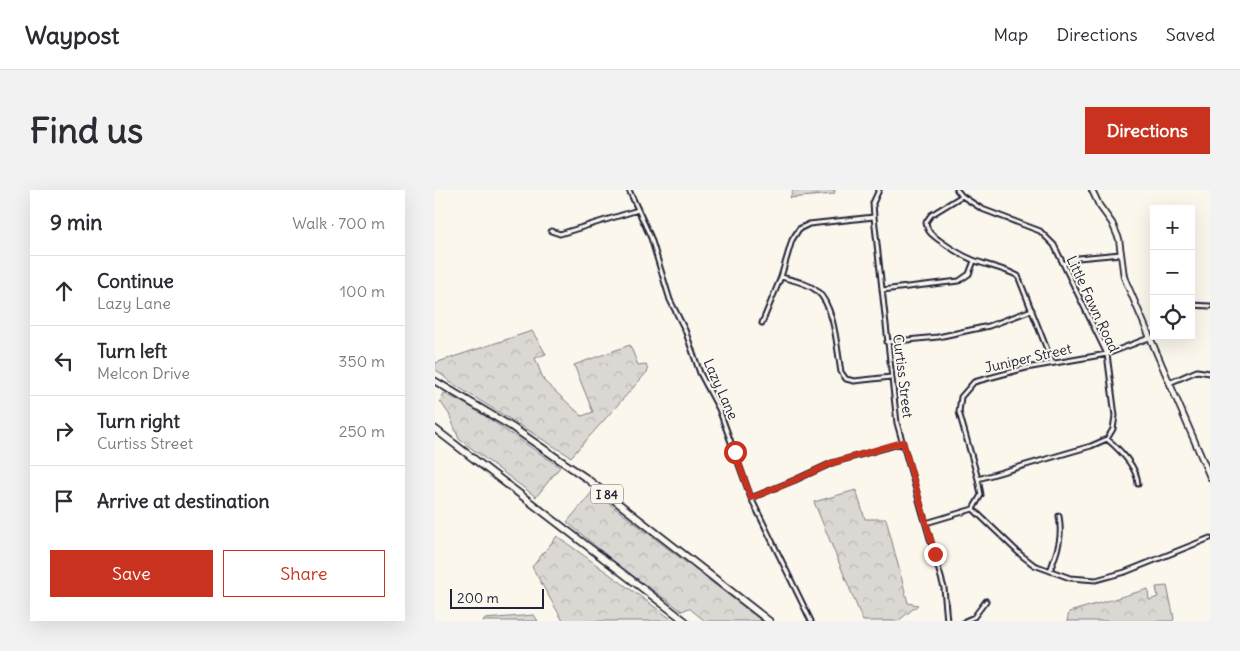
<!DOCTYPE html>
<meta charset="utf-8">
<style>
:root{--surface:#fff;--page:#f2f2f3;--text:#2b2b33;--muted:#7c7c81;--line:#e1e1e2;--accent:#c8321e}
body{margin:0;font-family:Delius,sans-serif;background:var(--page);color:var(--text)}
.controls{position:absolute;right:15px;top:15px;display:grid;overflow:hidden;border-radius:0px;box-shadow:0 5px 20px #0002}
.controls button{width:45px;height:45px;display:grid;place-items:center;padding:0;border:0;border-bottom:1px solid var(--line);background:var(--surface);color:var(--text);font:25px sans-serif}
.scale{position:absolute;left:15px;bottom:12px;width:94px;box-sizing:border-box;padding-left:5px;border:2px solid #22223b;border-top:0;font-size:14px;line-height:18px;white-space:nowrap;color:#22223b;-webkit-text-stroke:4px #fbf7ec;paint-order:stroke}
.stop{position:absolute;width:15px;height:15px;margin:-11px;border:4px solid #c8321e;border-radius:50%;background:#fff}
.stop.end{background:#c8321e;border-color:#fff;box-shadow:0 1px 5px #0008}
.list{margin:0;padding:0;list-style:none}
h2{display:flex;justify-content:space-between;align-items:center;height:65px;margin:0;padding:0 20px;font-size:21px}
h2 small{font-size:16px;font-weight:400;color:var(--muted)}
.list li{display:grid;grid-template-columns:32px 1fr auto;gap:15px;align-items:center;box-sizing:border-box;height:70px;padding:0 20px;border-top:1px solid var(--line)}
.list b{display:block;font-size:19px;white-space:nowrap}
.list p{margin:0;font-size:16px;white-space:nowrap;color:var(--muted)}
.list em{font-size:16px;font-style:normal;color:var(--muted)}
.actions{display:flex;gap:10px;padding:15px 20px}
.actions a{flex:1;padding:11px 0;border:1px solid var(--accent);border-radius:0px;text-align:center;font-size:18px;color:var(--accent)}
.actions .main{background:var(--accent);color:#fff}
.icon{flex:none;width:28px;height:28px;fill:none;stroke:currentColor;stroke-width:2;stroke-linecap:round;stroke-linejoin:round}
.map{position:relative;flex:none;width:775px;height:431px;overflow:hidden;border-radius:0px}
header{display:flex;align-items:center;gap:30px;box-sizing:border-box;height:70px;padding:0 25px;background:var(--surface);border-bottom:1px solid var(--line)}
header strong{font-size:24px}
nav{display:flex;gap:28px;margin-inline-start:auto;font-size:18px}
.intro{display:flex;align-items:center;justify-content:space-between;box-sizing:border-box;height:120px;padding:0 30px}
h1{margin:0;font-size:35px}
.button{padding:12px 22px;border-radius:0px;background:var(--accent);color:#fff;font-size:18px;font-weight:700}
main{display:flex;gap:30px;padding:0 30px}
aside{flex:1;background:var(--surface);border-radius:0px;box-shadow:0 5px 20px #0002}
.map>svg:first-child{display:block}
.forest{fill:url(#forest-crowns);stroke:#7e7d87}
.lines{fill:none;stroke-linecap:round;stroke-linejoin:round}
.street-casing{stroke:#22223b;stroke-width:7}
.secondary-casing{stroke:#22223b;stroke-width:8}
.highway-casing{stroke:#22223b;stroke-width:9}
.street{stroke:#fbf7ec;stroke-width:3}
.secondary{stroke:#fbf7ec;stroke-width:4.5}
.highway{stroke:#fbf7ec;stroke-width:5.5}
.route{stroke:#c8321e;stroke-width:6}
.labels{text-anchor:middle;dominant-baseline:central;stroke-width:4;stroke-linejoin:round;paint-order:stroke}
.shield{fill:#fbf7ec;stroke:#636270;stroke-width:1}
.shield-label{font-size:12px;font-weight:bold;fill:#22223b}
.street-label{font-size:14px;fill:#22223b;stroke:#fbf7ec}
</style>
<header>
<strong>Waypost</strong>
<nav><a>Map</a><a>Directions</a><a>Saved</a></nav>
</header>
<div class="intro"><h1>Find us</h1><a class="button">Directions</a></div>
<main>
<aside>
<h2>9 min<small>Walk · 700 m</small></h2>
<ul class="list">
<li><svg class="icon" aria-label="ahead" viewBox="0 0 24 24"><path d="M12 20V5M6 11l6-6 6 6"/></svg><div><b>Continue</b><p>Lazy Lane</p></div><em>100 m</em></li>
<li><svg class="icon" aria-label="left" viewBox="0 0 24 24"><path d="M17 20v-9H6M10 6l-5 5 5 5"/></svg><div><b>Turn left</b><p>Melcon Drive</p></div><em>350 m</em></li>
<li><svg class="icon" aria-label="right" viewBox="0 0 24 24"><path d="M7 20v-9h11M14 6l5 5-5 5"/></svg><div><b>Turn right</b><p>Curtiss Street</p></div><em>250 m</em></li>
<li><svg class="icon" aria-label="arrive" viewBox="0 0 24 24"><path d="M6 21V4h12l-3 4 3 4H6"/></svg><div><b>Arrive at destination</b></div></li>
</ul>
<div class="actions"><a class="main">Save</a><a>Share</a></div>
</aside>
<div class="map">
<svg width="775" height="431" viewBox="0 0 775 431">
<defs>
<pattern id="forest-crowns" width="20" height="18" patternUnits="userSpaceOnUse" patternTransform="scale(1.25)"><rect width="20" height="18" fill="#dbd8d3"/><path d="M2 6a3 3 0 1 1 6 0M12 15a3 3 0 1 1 6 0" fill="none" stroke="#bcb9b6"/></pattern>
</defs>
<rect width="100%" height="100%" fill="#fbf7ec"/>
<filter id="ink" filterUnits="userSpaceOnUse"><feTurbulence type="fractalNoise" baseFrequency=".02" numOctaves="2"/><feDisplacementMap in="SourceGraphic" scale="10" xChannelSelector="R" yChannelSelector="G"/><feConvolveMatrix kernelMatrix="1 2 1 2 8 2 1 2 1" color-interpolation-filters="sRGB"/></filter>
<g filter="url(#ink)">
<path class="forest" d="M358 0H400L399 4 355 8Z
M97 141 111 164 100 168 109 191 147 226 158 222 139 175 195 155 203 175 211 174 213 181 136 267 15 192 0 179V173Z
M9 203 38 218 125 277 101 307 24 249 14 224 5 211Z
M421 300 430 329H451L473 413 483 415 463 431H428L379 312Z
M158 301 327 431H270L254 418 247 421 187 378 132 332Z
M122 346 239 431H128L97 377Z
M732 396 739 428 738 431H632L634 422 713 399 714 410 723 407 721 397Z
M99 425 103 431H48L49 429Z"/>
<g class="lines">
<g class="street-casing">
<path id="street" d="M194 0 216 48 235 110 250 140 265 183 284 219 316 308 376 431
M444 0 438 13 439 27 462 233 509 398 512 431
M522 0 527 6 547 19 605 41 619 55 672 164 680 226 678 239 672 249 656 256 543 289
M527 6 496 25 491 32C492 42 497 45 504 50 515 58 526 65 538 70 553 76 569 78 583 86L617 172
M116 41 125 44 203 20
M628 74 643 68 686 64
M346 87C357 90 373 93 382 101 400 116 402 160 406 182L411 189 419 191 456 187
M447 100 524 91 534 84 539 71
M756 115 775 116
M327 133 346 87 357 50 364 39 374 34 439 27
M452 152 503 147 554 136 597 120
M734 193 762 181 775 183
M672 249C685 260 702 276 703 294
M316 308 360 290 397 273 468 253
M538 319 586 365 599 375 635 388 661 390 690 382 775 348
M491 333 538 319 546 305 543 289 524 222 526 207 539 192 591 178 672 164 714 148
M615 381C622 361 628 349 624 326
M530 431 539 427 551 411"/>
</g>
<g class="secondary-casing">
<path id="secondary" d="M657 0 664 15 677 33 684 49 689 87 775 287"/>
</g>
<g class="highway-casing">
<path id="highway" d="M0 191 77 237 151 288 334 431
M0 239 250 431"/>
</g>
<use href="#street" class="street"/>
<use href="#secondary" class="secondary"/>
<use href="#highway" class="highway"/>
</g>
</g>
<g class="lines" filter="url(#ink)">
<path class="route" d="M300 262 316 308 360 290 397 273 468 252 500 364"/>
</g>
<g class="labels">
<rect class="shield" x="156" y="294.5" width="32" height="19" rx="4"/>
<g class="shield-label">
<text x="172" y="304">I 84</text>
</g>
<g class="street-label">
<text transform="translate(658 114) rotate(65)">Little Fawn Road</text>
<text transform="translate(593 168) rotate(-13)">Juniper Street</text>
<text transform="translate(468 186) rotate(83)">Curtiss Street</text>
<text transform="translate(286 199) rotate(66)">Lazy Lane</text>
</g>
</g>
</svg>
<div class="controls">
<button>+</button>
<button>−</button>
<button><svg class="icon" aria-label="locate" viewBox="0 0 24 24"><circle cx="12" cy="12" r="6"/><path d="M12 2v4M12 18v4M2 12h4M18 12h4"/></svg></button>
</div>
<div class="scale">200 m</div>
<div class="stop" style="left:300px;top:262px"></div>
<div class="stop end" style="left:500px;top:364px"></div>
</div>
</main>
